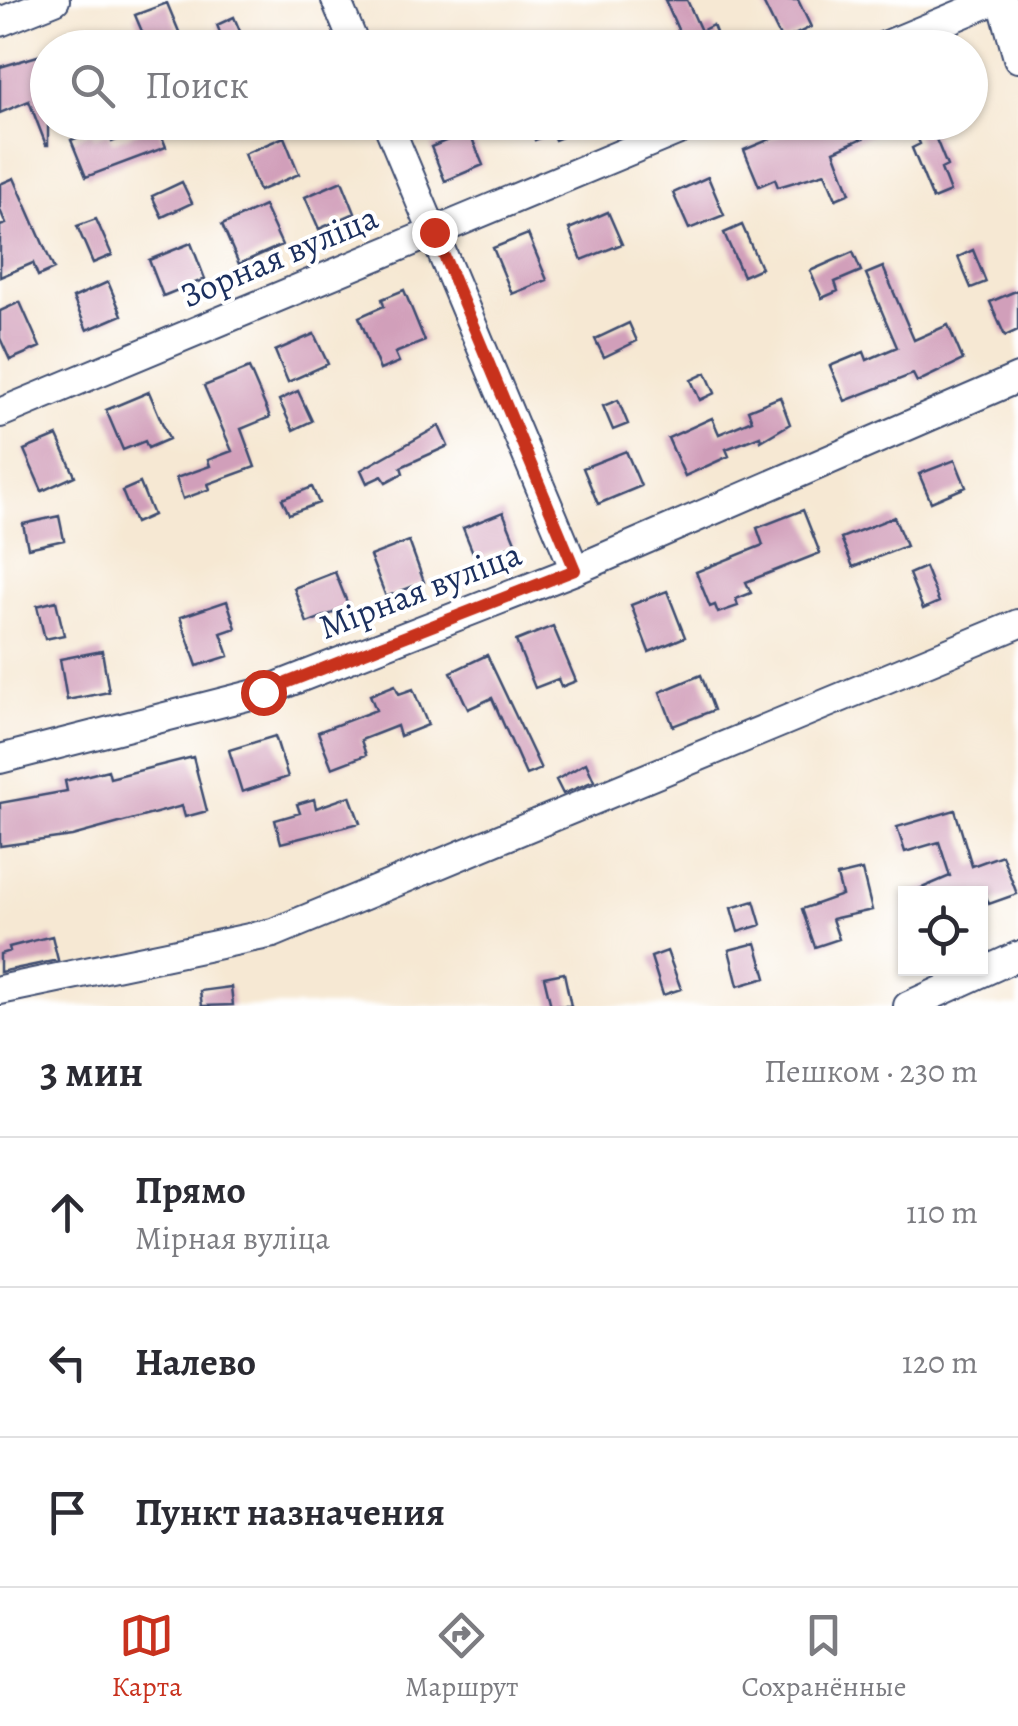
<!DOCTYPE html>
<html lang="ru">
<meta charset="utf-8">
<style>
:root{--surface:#fff;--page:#f2f2f3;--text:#2b2b33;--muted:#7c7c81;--line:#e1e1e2;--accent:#c8321e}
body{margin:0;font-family:Alegreya,serif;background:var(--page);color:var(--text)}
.controls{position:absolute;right:30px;bottom:30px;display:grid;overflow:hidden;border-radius:0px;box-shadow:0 2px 8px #0004}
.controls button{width:90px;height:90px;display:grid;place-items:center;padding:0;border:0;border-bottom:2px solid var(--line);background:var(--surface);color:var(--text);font:50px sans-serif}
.stop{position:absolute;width:30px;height:30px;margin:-22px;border:8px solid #c8321e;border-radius:50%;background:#fff}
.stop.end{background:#c8321e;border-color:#fff;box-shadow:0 2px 10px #0008}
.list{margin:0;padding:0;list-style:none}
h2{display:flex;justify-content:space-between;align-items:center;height:130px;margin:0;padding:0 40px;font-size:42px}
h2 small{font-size:32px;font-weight:400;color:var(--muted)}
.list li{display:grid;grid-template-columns:65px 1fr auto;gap:30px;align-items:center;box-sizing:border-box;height:150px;padding:0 40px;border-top:2px solid var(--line)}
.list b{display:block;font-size:38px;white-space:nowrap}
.list p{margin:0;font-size:32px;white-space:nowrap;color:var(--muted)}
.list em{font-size:32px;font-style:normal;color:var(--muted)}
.icon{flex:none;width:55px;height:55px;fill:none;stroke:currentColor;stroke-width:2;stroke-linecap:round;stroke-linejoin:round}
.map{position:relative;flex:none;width:1018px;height:1006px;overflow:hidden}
.search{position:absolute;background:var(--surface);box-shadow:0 2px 8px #0004;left:30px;right:30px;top:30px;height:110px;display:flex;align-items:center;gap:25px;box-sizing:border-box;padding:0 35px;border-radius:55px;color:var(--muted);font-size:38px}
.sheet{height:580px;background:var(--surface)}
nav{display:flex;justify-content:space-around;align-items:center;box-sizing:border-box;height:140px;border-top:2px solid var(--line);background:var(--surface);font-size:28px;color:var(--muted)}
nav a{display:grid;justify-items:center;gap:5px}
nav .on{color:var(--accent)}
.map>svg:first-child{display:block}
.building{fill:#d19fba}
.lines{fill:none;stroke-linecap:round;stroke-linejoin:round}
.minor-casing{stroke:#3c4b70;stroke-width:32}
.minor{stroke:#fff;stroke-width:28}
.route{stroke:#c8321e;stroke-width:12}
.labels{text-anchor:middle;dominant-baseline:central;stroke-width:8;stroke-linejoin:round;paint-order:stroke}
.street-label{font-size:35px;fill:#1b2f5e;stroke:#fff}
</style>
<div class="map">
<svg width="1018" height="1006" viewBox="0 0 1018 1006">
<rect width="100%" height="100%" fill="#fff"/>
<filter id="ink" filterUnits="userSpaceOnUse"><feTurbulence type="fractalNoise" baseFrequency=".01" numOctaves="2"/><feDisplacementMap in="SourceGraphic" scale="20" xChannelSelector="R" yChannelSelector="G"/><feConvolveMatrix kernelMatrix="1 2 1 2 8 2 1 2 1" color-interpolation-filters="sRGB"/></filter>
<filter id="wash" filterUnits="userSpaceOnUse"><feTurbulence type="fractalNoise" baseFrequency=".0048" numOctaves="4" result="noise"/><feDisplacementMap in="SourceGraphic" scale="40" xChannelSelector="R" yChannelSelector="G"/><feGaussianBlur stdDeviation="2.25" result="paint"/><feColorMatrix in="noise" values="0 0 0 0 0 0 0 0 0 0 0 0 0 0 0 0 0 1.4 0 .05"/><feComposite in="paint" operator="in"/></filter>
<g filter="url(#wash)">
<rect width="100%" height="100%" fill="#f6e8d3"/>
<g id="blocks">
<path class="building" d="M665 0H687L701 31 713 25 722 48H670L683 41Z
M762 0H798L811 27 782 41Z
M167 3 182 39 149 48 135 15Z
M234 17 247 48H226L217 25Z
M48 53V145H46L29 101 0 113V67Z
M528 122H598V123L555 140 552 133 535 140Z
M811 122H898L834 151 850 193 836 199 825 173 778 187 775 179 759 186 744 150Z
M911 122H929L947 166 941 169 950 192 933 199 912 148 920 144Z
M157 124 166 147 86 177 71 140 92 132 94 138 108 132 112 142Z
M469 131 483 165 445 181 431 147Z
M284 137 299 174 259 191 244 154Z
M708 177 724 215 689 229 673 193Z
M14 178 54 269 38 276 33 263 0 277V226L6 224 0 210V184Z
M342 181 355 213 319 229 305 197Z
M182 182 192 203 162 217 152 196Z
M264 206 282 245 239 264 222 225Z
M608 212 622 244 582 260 569 229Z
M96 219 112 255 93 263 77 226Z
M742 225 761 268 743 276 724 233Z
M528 234 547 280 512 294 493 248Z
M191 243 205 279 163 296 149 260Z
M973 250 986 282 971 288 958 257Z
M853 252 861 271 835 282 838 291 822 298 810 271Z
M883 267 914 340 948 325 963 360 917 382 913 374 845 401 830 366 864 352 867 360 897 347 866 274Z
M108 282 122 315 87 330 73 298Z
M404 290 425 341 395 353 399 362 380 370 359 317 384 306 382 299Z
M1018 290V330L1005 336 990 302Z
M20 302 40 347 10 360 0 338V311Z
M629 323 637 341 604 357 595 339Z
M314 334 328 364 288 382 275 351Z
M249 368 270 417 241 429 255 467 208 484 210 489 183 499 176 478 210 466 208 460 232 451 204 386Z
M706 373 715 393 700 400 691 380Z
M298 391 312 421 293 430 279 400Z
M149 392 169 439 148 448 145 441 123 450 106 410Z
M780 397 790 424 761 441 760 436 726 449 729 456 685 476 668 438 712 418 719 434 752 420 748 410Z
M618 400 628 424 613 430 603 406Z
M439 426 448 446 401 467 403 473 386 482 382 476 367 483 361 470Z
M57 436 75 476 42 491 24 450Z
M626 451 641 486 598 504 583 468Z
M955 460 966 487 931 502 919 474Z
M140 483 153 515 135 523 122 491Z
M312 487 319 503 289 514 282 499Z
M803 510 820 553 746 582 751 593 736 599 738 606 718 613 715 605 710 607 696 572 763 545 757 528Z
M503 512 516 544 476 560 463 528Z
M59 516 64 540 28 548 23 524Z
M894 517 906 546 853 567 841 538Z
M409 541 424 582 386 597 370 556Z
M925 567 939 602 923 609 909 574Z
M335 572 349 607 307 623 294 588Z
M667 591 685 637 649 652 631 605Z
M56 601 64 635 45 639 37 606Z
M227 601 236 628 221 633 229 656 197 666 180 617Z
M553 626 576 681 561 687 558 679 535 688 516 641Z
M102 651 109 692 67 700 60 659Z
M487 655 541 769 526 775 492 698 468 709 451 672Z
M701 675 714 710 673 726 660 692Z
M395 685 399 694 413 689 428 725 400 736 397 726 361 740 366 755 332 768 318 732 376 710 370 695Z
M275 736 288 777 242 792 229 750Z
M193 757 207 811 185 817 182 806 72 836 0 846V803L67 791 65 781 108 770 110 778Z
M586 763 594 781 563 794 556 780Z
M350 796 360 823 281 843 275 820 300 813 297 804 314 799 316 808Z
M955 810 972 866 1002 855 1017 894 989 904 985 894H908L950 876 939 842 905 852 897 827Z
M862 870 872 910 832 919 839 939 815 947 802 909 842 895 837 876Z
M754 901 761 925 738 932 731 908Z
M52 936 58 960 0 972V954L10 951 9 947Z
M756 943 766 978 738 986 729 950Z
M667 951 681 989 663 995 651 957Z
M564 973 571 1006H551L544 977Z
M231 987 233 1005 202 1006 200 991Z"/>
</g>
</g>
<g filter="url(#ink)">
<use href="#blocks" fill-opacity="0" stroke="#3c4b70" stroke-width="2.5"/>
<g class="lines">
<g class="minor-casing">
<path id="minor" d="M336 0 356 48
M1002 0 1018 58
M0 22 55 0
M880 48 995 0
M387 122 575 570
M0 413 698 122
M0 759 263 692 575 570 1018 378
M0 990 273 933 1018 624
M908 1006 1018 956"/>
</g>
<use href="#minor" class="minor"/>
</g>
</g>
<g class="lines" filter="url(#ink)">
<path class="route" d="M263 692 575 570 434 232"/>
</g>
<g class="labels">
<g class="street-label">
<text transform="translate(279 256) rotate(-23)">Зорная вуліца</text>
<text transform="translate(420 590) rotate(-21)">Мірная вуліца</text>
</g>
</g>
</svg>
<div class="controls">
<button><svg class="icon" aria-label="locate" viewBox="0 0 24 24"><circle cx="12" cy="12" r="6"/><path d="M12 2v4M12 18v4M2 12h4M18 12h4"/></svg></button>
</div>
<div class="stop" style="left:263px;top:692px"></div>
<div class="stop end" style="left:434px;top:232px"></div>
<div class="search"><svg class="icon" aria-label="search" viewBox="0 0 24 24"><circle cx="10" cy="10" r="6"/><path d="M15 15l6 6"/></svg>Поиск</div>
</div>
<section class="sheet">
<h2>3 мин<small>Пешком · 230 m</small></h2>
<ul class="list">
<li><svg class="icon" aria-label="ahead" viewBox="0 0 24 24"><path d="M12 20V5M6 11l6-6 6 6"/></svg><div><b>Прямо</b><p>Мірная вуліца</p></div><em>110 m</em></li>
<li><svg class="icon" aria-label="left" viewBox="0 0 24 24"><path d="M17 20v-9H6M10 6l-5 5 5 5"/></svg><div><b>Налево</b></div><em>120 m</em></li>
<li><svg class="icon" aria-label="arrive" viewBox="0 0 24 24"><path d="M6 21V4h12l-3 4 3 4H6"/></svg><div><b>Пункт назначения</b></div></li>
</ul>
</section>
<nav>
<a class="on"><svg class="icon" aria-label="map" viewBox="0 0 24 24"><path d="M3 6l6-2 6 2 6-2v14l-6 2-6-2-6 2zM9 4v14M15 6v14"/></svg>Карта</a>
<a><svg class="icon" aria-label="directions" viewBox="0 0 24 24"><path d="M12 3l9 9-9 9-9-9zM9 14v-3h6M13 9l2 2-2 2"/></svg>Маршрут</a>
<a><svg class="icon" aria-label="saved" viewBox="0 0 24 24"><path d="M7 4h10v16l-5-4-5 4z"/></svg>Сохранённые</a>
</nav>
